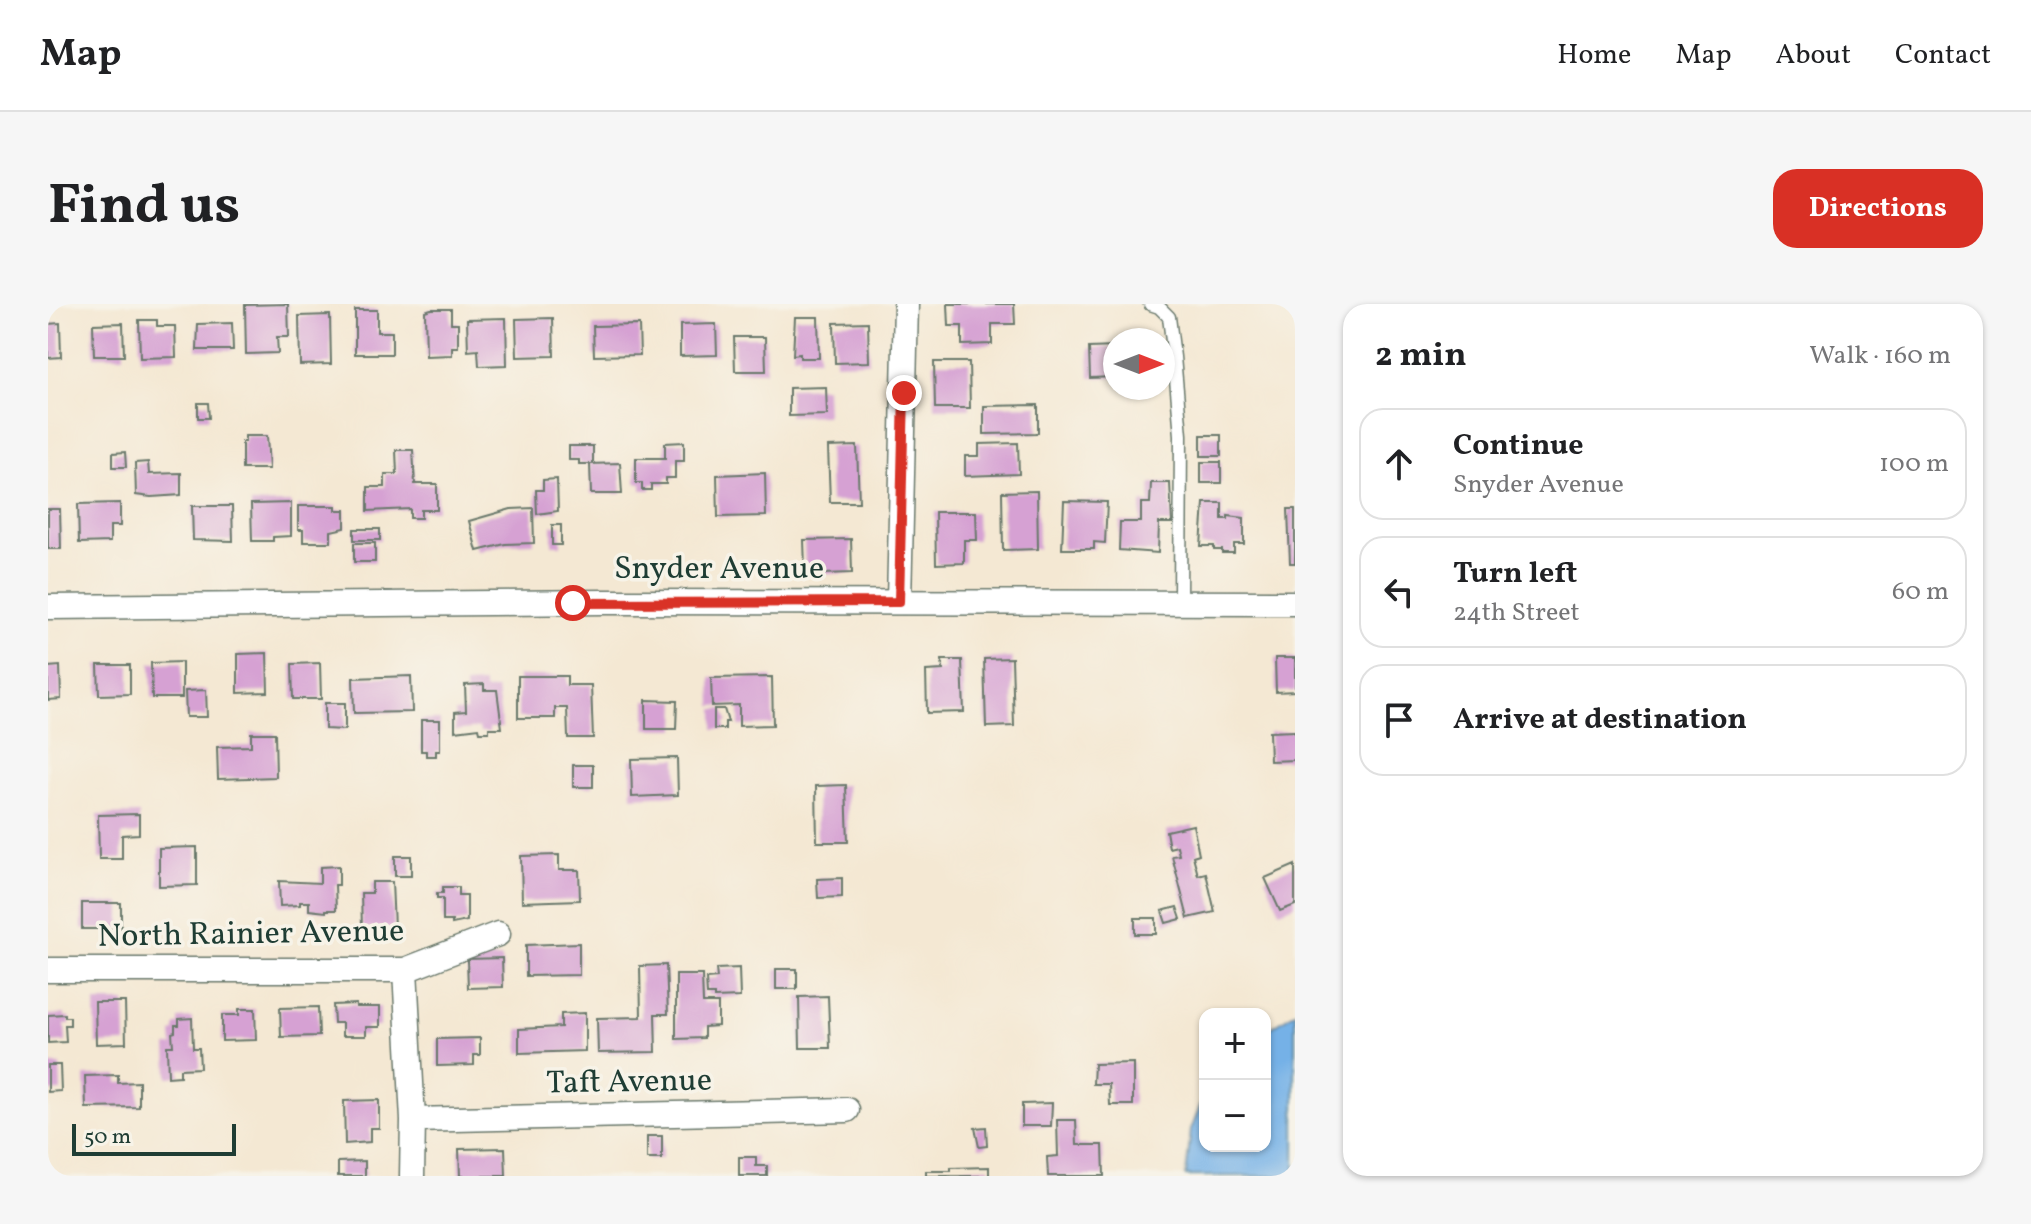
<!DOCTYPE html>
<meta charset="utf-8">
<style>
:root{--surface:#fff;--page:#f6f6f6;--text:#202124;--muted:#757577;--line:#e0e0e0;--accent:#d93025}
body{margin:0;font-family:Vollkorn,serif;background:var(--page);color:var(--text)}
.controls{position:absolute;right:24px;bottom:24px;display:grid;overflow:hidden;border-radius:16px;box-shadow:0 2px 6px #0004}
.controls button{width:72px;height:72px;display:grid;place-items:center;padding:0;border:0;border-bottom:2px solid var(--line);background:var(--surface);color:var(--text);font:40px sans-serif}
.compass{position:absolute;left:1055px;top:24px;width:72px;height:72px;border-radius:50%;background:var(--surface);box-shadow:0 2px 6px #0004;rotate:90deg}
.scale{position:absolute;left:24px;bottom:20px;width:164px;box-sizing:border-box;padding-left:8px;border:4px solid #1f3d34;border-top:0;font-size:22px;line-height:28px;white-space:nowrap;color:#1f3d34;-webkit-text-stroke:6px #f7f3e8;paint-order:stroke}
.stop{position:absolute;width:24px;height:24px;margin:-18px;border:6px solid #d93025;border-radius:50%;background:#fff}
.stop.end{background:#d93025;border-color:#fff;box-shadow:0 2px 8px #0008}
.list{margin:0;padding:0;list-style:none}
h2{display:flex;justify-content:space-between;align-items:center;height:104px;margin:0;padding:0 32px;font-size:34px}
h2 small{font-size:26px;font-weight:400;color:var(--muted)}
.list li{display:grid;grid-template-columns:52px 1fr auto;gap:24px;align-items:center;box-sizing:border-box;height:112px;margin:0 16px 16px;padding:0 16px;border:2px solid var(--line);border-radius:24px}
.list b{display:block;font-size:30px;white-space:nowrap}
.list p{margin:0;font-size:26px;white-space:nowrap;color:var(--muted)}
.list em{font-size:26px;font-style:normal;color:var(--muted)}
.icon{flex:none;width:44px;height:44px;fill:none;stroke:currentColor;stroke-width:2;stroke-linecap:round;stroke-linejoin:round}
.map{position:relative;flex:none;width:1247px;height:872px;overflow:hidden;border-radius:24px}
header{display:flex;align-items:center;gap:48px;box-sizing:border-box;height:112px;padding:0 40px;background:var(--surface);border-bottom:2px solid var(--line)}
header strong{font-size:38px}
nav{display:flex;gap:44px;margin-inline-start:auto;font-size:28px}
.intro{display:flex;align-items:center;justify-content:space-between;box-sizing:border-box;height:192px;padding:0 48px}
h1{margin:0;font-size:56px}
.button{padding:20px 36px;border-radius:24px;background:var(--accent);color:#fff;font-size:28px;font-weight:700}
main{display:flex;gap:48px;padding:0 48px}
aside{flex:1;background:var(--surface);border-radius:24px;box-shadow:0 2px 6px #0004}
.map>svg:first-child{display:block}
.water{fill:#75b1e7;stroke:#4a778e;stroke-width:2}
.building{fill:#d6a1d3}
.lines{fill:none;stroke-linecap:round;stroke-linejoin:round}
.lane-casing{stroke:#6a796c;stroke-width:15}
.street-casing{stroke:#6a796c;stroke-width:27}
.lane{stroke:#fff;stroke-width:12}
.street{stroke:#fff;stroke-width:24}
.route{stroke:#d93025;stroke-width:10}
.labels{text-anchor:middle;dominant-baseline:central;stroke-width:7;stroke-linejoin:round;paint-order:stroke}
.street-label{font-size:32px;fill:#1f3d34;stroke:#f7f3e8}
</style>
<header>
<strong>Map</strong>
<nav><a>Home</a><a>Map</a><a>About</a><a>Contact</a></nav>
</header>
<div class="intro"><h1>Find us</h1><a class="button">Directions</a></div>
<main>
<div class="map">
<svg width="1247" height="872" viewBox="0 0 1247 872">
<rect width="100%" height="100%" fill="#f7f3e8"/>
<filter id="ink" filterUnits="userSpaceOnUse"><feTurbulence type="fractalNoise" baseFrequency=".0125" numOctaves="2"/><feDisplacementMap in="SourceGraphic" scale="16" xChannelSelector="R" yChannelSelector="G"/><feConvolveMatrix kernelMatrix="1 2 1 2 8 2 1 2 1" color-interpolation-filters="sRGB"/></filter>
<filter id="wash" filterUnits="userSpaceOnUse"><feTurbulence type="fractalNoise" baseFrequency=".006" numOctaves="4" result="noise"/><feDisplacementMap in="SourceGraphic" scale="32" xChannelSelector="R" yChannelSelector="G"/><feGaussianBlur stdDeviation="1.8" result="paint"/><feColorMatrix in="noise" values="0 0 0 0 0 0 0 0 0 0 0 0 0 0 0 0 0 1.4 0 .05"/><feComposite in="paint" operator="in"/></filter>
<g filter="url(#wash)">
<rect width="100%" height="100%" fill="#f4e8d3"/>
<path class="water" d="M1247 708V872H1138L1143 826 1157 789V842H1217V728Z"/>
<g id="blocks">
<path class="building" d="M240 0 241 33H229L230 49 198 50 197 1Z
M900 0H966L967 20H944V40L914 41V22H901Z
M383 5H403V19H410V43H404V51L378 52 377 7Z
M307 6H329V28H344V50H307Z
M282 11 283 60 252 61 251 12Z
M747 13H770L771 54H752V50L745 51Z
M458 14 459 61 431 62 430 46 420 47 419 15Z
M505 14 506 52 469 53 468 15Z
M91 16H109V22H127L128 53 92 54Z
M820 18 821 58 787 59 786 19Z
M12 19 13 53 0 54V20Z
M75 19 76 52H46L45 20Z
M184 19 185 46H149L150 20Z
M668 20 669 51 632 52V21Z
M591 21 592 51 546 52 545 22Z
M686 33H717L718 67H687Z
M1067 43V73L1042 74 1041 44Z
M886 58H921L922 104H887Z
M778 83 779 111 741 112V84Z
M150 99H160L161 114H150Z
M990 101V129L936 130V102Z
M1153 131H1173V152H1153Z
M197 132H219L221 165H194V138H197Z
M636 138V157H627V174H618V180H603V186H594V179H588V154H617V139Z
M970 139 971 170 917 172V152H931V140Z
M521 142H545V160H531V156H521Z
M809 142 811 198H782L780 143Z
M348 146H365L367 180H389V206H373V214H362V205L320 207V183H337V170H349Z
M77 148 78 163H65V149Z
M100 158 101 170 133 169V191L103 193 88 191 87 159Z
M1153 158H1173V179H1153Z
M572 159 574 190H543L542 160Z
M717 169 718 212 670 213 669 171Z
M509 175 510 207 489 210 488 186H495V176Z
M1103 179H1122L1124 219H1111L1110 249 1071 246 1072 218H1093V199H1102Z
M989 187 990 245 955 246 954 188Z
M1016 197 1059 198 1057 239 1046 238V245H1014Z
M72 199V222H62V238L31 239 30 200Z
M243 199V232L225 233V237H204L203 200Z
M1156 199H1174V215H1180V212L1196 214V240H1186V249H1174V246H1166V242H1153Z
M144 202H184L185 237 145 236Z
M250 202H288V206H297V224L283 227V238H255V226H250Z
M485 204 486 239 457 240 429 247 421 217 463 205Z
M0 205H12L13 245H0Z
M1240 205H1247V259H1242Z
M887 208H928L929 236H916V259L888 260Z
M504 221H513V241H504Z
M306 225H332V236H306Z
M803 235 804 269 775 270V264H757L756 236Z
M306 239H327V258H306Z
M219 349 220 388 190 389V350Z
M964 354 966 422 938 423 936 355Z
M1227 354H1247V387L1228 388Z
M894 356H914L916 408 879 409 878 367 895 366Z
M134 358V394H104L103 359Z
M272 359 273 395H245L244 360Z
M50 361H82V390L51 391Z
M12 362 13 395 0 396V363Z
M363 372 364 408 306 409 305 374Z
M470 372H519V381H543L545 434H520L519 404H507V414H470Z
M724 373 725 421 691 422V401L664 402 663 374Z
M436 380V386H449L454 424H441V428H432L431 424 407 427V408L418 407 417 381Z
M158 386 159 413H138L137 387Z
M598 396 629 397 628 425H598Z
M277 399H297V426L277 425Z
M666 405H676L680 418H677V425H666Z
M373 416H392V447H388V452H378V447H373Z
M1247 427V456L1222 457 1221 428Z
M203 429H227L228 473 170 475 169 443 203 442Z
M629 454 630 491 584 493 583 455Z
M525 461H545V483H525Z
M798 481 800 538H769L768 482Z
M91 510V530L74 531V555H51L50 511Z
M1145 521 1151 550 1145 552 1150 571 1158 569 1167 608 1140 614 1124 552 1131 551 1129 542 1121 544 1118 527Z
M149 543V581L111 582V544Z
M511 551V566H531L532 596 474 598 473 552Z
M347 552H363V572H347Z
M1247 561V601L1232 607 1217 574Z
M291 562V581H287L288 606H278V608L261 606V598H252V601L232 602 231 577 272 579V563Z
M794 574V593L770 594 769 575Z
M324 578H344L346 623 314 624 313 589H324Z
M395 583H411V591H419V617L404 620V617H395V594H389V589H395Z
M34 599H73V625H34Z
M1129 603 1133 615 1118 619 1114 607Z
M1087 614H1108V630H1087Z
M531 639V671L478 672V641Z
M454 654 455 683 420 684 419 655Z
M618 661 620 710H607L608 748 550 749 549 714 593 713 592 662Z
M691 664 692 693 666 694V691H659L658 675 669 674 668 665Z
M728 665H749V685H728Z
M628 671H654L655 699H670V722L656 723V734L628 735Z
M780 692 782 744H752L751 693Z
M47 698H77L78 739 48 740Z
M308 700V703H332V723H318V732H294V719H286L285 701Z
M270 703 271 732 233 733 232 704Z
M191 705H207L208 736 174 737V711H191Z
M537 709V747L471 749V725L513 723V710Z
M17 710V713H22V721H17L18 738 0 739V711Z
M144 714 145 744H151L152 764 132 765V772L120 773 119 742H125L124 729 127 728V721H131V715Z
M432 734V751H426V761L389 762V735Z
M1085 759V801H1062L1061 780H1045L1046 760Z
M0 761H12L13 787 0 788Z
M70 771V779L91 778V803L38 804 37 772Z
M331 796V824H322V838L297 840 296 797Z
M1004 799 1003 822H974V800Z
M1009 816H1028L1029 841H1055L1056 872H1000L999 853 1010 852Z
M938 823 939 842 931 843 927 824Z
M599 832H614V855H599Z
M457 844 458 872H412L411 845Z
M691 853H708V862H719V872H691Z
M317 857V872H290V858Z
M941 863V872H878V867H903V864Z"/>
</g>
</g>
<g filter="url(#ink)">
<use href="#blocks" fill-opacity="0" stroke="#6a796c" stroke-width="2"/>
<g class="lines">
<g class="lane-casing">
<path id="lane" d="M1102 0 1111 3 1121 13 1126 53 1133 131 1132 298"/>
</g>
<g class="street-casing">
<path id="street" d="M851 298 858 0
M0 303 556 298 1247 299
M0 666H357L450 630
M357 666 365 816 364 872
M365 816 799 806"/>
</g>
<use href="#lane" class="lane"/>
<use href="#street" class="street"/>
</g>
</g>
<g class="lines" filter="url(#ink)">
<path class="route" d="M525 299 851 298 856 89"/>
</g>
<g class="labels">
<g class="street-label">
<text x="671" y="266">Snyder Avenue</text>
<text transform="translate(203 631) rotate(-1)">North Rainier Avenue</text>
<text transform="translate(581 779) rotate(-1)">Taft Avenue</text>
</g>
</g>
</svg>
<div class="controls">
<button>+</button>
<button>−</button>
</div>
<svg class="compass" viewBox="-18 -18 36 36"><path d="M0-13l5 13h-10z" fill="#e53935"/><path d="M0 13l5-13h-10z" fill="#757577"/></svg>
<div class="scale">50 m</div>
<div class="stop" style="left:525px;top:299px"></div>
<div class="stop end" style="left:856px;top:89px"></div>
</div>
<aside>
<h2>2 min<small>Walk · 160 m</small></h2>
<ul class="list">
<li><svg class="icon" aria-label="ahead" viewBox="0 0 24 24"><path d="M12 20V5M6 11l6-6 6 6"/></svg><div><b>Continue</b><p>Snyder Avenue</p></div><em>100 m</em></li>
<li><svg class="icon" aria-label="left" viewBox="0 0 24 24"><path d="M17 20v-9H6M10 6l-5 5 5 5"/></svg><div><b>Turn left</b><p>24th Street</p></div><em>60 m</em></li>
<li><svg class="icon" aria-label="arrive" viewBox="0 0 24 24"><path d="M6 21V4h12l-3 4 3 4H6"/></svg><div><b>Arrive at destination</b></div></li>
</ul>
</aside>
</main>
